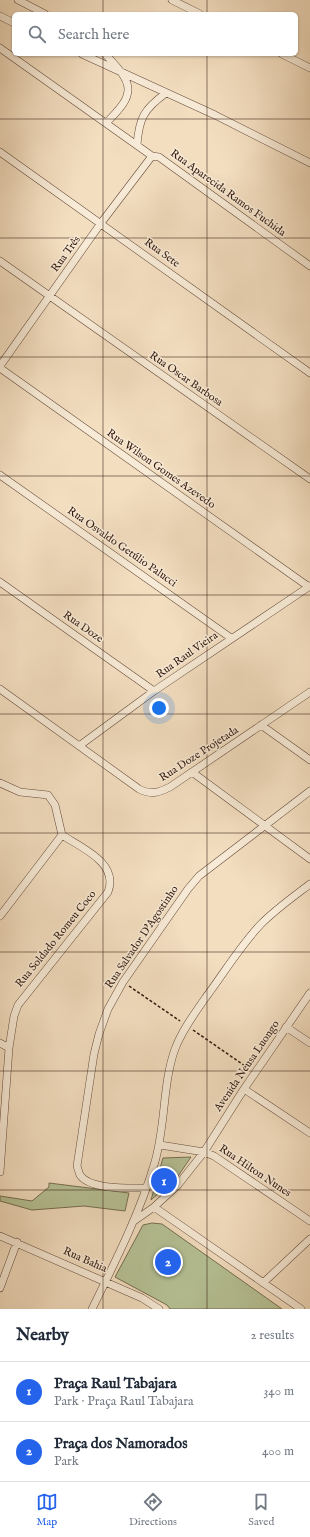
<!DOCTYPE html>
<meta charset="utf-8">
<style>
:root{--surface:#fff;--page:#f2f2f3;--text:#1f2937;--muted:#747a83;--line:#e0e1e3;--accent:#2563eb}
body{margin:0;font-family:"IM FELL English",serif;background:var(--page);color:var(--text)}
.you{position:absolute;left:159px;top:708px;width:14px;height:14px;margin:-10px;border:3px solid #fff;border-radius:50%;background:#1a73e8;box-shadow:0 0 0 6px #1a73e833}
.badge{display:grid;place-items:center;width:26px;height:26px;border-radius:50%;background:var(--accent);color:#fff;font-size:13px;font-weight:700}
.pin{position:absolute;translate:-50% -50%;border:2px solid #fff;box-shadow:0 1px 4px #0006}
.list{margin:0;padding:0;list-style:none}
h2{display:flex;justify-content:space-between;align-items:center;height:52px;margin:0;padding:0 16px;font-size:17px}
h2 small{font-size:13px;font-weight:400;color:var(--muted)}
.list li{display:grid;grid-template-columns:26px 1fr auto;gap:12px;align-items:center;box-sizing:border-box;height:60px;padding:0 16px;border-top:1px solid var(--line)}
.list b{display:block;font-size:15px;white-space:nowrap}
.list p{margin:0;font-size:13px;white-space:nowrap;color:var(--muted)}
.list em{font-size:13px;font-style:normal;color:var(--muted)}
.icon{flex:none;width:22px;height:22px;fill:none;stroke:currentColor;stroke-width:2;stroke-linecap:round;stroke-linejoin:round}
.map{position:relative;flex:none;width:310px;height:1309px;overflow:hidden}
.search{position:absolute;background:var(--surface);box-shadow:0 1px 3px #0004;left:12px;right:12px;top:12px;height:44px;display:flex;align-items:center;gap:10px;box-sizing:border-box;padding:0 14px;border-radius:6px;color:var(--muted);font-size:15px}
.sheet{height:172px;background:var(--surface)}
nav{display:flex;justify-content:space-around;align-items:center;box-sizing:border-box;height:56px;border-top:1px solid var(--line);background:var(--surface);font-size:11px;color:var(--muted)}
nav a{display:grid;justify-items:center;gap:2px}
nav .on{color:var(--accent)}
.map>svg:first-child{display:block}
.green{fill:#b6c296;stroke:#766e52}
.lines{fill:none;stroke-linecap:round;stroke-linejoin:round}
.street-casing{stroke:#644a3a;stroke-width:8}
.path{stroke:#35190e;stroke-width:1.5;stroke-dasharray:3 2;stroke-linecap:butt}
.street{stroke:#f7ead6;stroke-width:7}
.grid{fill:none;stroke:#35190e;stroke-width:1;stroke-opacity:0.55}
.labels{text-anchor:middle;dominant-baseline:central;stroke-width:3;stroke-linejoin:round;paint-order:stroke}
.street-label{font-size:11px;fill:#35190e;stroke:#f7ead6}
</style>
<div class="map">
<svg width="310" height="1309" viewBox="0 0 310 1309">
<rect width="100%" height="100%" fill="#f3dec0"/>
<filter id="stains"><feTurbulence type="fractalNoise" baseFrequency=".005" numOctaves="4"/><feColorMatrix values="0 0 0 0 .2 0 0 0 0 .09 0 0 0 0 .02 0 0 0 .5 -.17"/></filter>
<radialGradient id="worn" r=".72"><stop offset=".6" stop-color="#630" stop-opacity="0"/><stop offset="1" stop-color="#630" stop-opacity=".3"/></radialGradient>
<path class="green" d="M191 1157 178 1176 151 1200 163 1158Z
M49 1183 129 1193 125 1211 84 1206 32 1210 0 1201V1196L32 1201 49 1187Z
M152 1223 162 1224 282 1309H170L167 1305 115 1277 143 1225Z"/>
<g class="lines">
<g class="street-casing">
<path id="street" d="M18 0 45 14
M172 0 200 14
M0 16 14 23
M0 48 152 156 159 157 310 266
M82 54 215 115 310 163
M105 54C134 84 137 93 106 123
M282 54 310 68
M137 145C139 118 144 109 166 93
M0 152 310 373
M0 261 310 479
M0 366 101 223 152 156
M0 368 309 587
M0 475 231 638
M0 582 154 691
M0 689 139 789C151 795 158 793 170 787L310 692
M261 725 310 760
M79 746 154 691 310 586
M192 772 310 859
M0 783 20 792 48 795 55 805 62 835C82 848 119 863 108 892L18 1005 14 1016 9 1048 0 1172
M0 916 62 835
M286 1027 310 1043
M0 1043 9 1048
M244 1089 310 1133
M160 1145 204 1152 214 1156 310 1221
M146 1188C130 1188 90 1190 80 1175 79 1173 78 1169 77 1166L94 1054 99 1034 108 1009 123 982 188 889 199 876 310 791
M154 1207 301 1309
M134 1221 154 1207 177 1186 204 1152 244 1089 310 993
M0 1236 142 1298 159 1309
M263 1283 310 1239
M0 1288 17 1242
M92 1309C115 1262 139 1215 154 1165 166 1127 162 1085 175 1049 182 1030 195 1013 206 997 224 973 240 946 261 924 276 909 293 897 310 884"/>
</g>
<path class="path" d="M129 986 180 1021
M193 1030 248 1068"/>
<use href="#street" class="street"/>
</g>
<path class="grid" d="M103 0V14M207 0V14M103 54V1309M207 54V1309M0 119H310M0 238H310M0 357H310M0 476H310M0 595H310M0 714H310M0 833H310M0 952H310M0 1071H310M0 1190H310"/>
<g class="labels">
<g class="street-label">
<text transform="translate(228 193) rotate(36)">Rua Aparecida Ramos Fuchida</text>
<text transform="translate(162 253) rotate(36)">Rua Sete</text>
<text transform="translate(66 254) rotate(-54)">Rua Três</text>
<text transform="translate(186 379) rotate(35)">Rua Oscar Barbosa</text>
<text transform="translate(161 469) rotate(35)">Rua Wilson Gomes Azevedo</text>
<text transform="translate(122 547) rotate(35)">Rua Osvaldo Getúlio Palucci</text>
<text transform="translate(83 627) rotate(35)">Rua Doze</text>
<text transform="translate(187 655) rotate(-35)">Rua Raul Vieira</text>
<text transform="translate(199 754) rotate(-33)">Rua Doze Projetada</text>
<text transform="translate(142 937) rotate(-56)">Rua Salvador D'Agostinho</text>
<text transform="translate(56 939) rotate(-51)">Rua Soldado Romeu Coco</text>
<text transform="translate(247 1066) rotate(-56)">Avenida Neusa Luongo</text>
<text transform="translate(255 1171) rotate(34)">Rua Hilton Nunes</text>
<text transform="translate(85 1260) rotate(24)">Rua Bahia</text>
</g>
</g>
<rect width="100%" height="100%" filter="url(#stains)"/>
<rect width="100%" height="100%" fill="url(#worn)"/>
</svg>
<div class="you"></div>
<div class="pin badge" style="left:164px;top:1181px">1</div>
<div class="pin badge" style="left:168px;top:1262px">2</div>
<div class="search"><svg class="icon" aria-label="search" viewBox="0 0 24 24"><circle cx="10" cy="10" r="6"/><path d="M15 15l6 6"/></svg>Search here</div>
</div>
<section class="sheet">
<h2>Nearby<small>2 results</small></h2>
<ul class="list">
<li><span class="badge">1</span><div><b>Praça Raul Tabajara</b><p>Park · Praça Raul Tabajara</p></div><em>340 m</em></li>
<li><span class="badge">2</span><div><b>Praça dos Namorados</b><p>Park</p></div><em>400 m</em></li>
</ul>
</section>
<nav>
<a class="on"><svg class="icon" aria-label="map" viewBox="0 0 24 24"><path d="M3 6l6-2 6 2 6-2v14l-6 2-6-2-6 2zM9 4v14M15 6v14"/></svg>Map</a>
<a><svg class="icon" aria-label="directions" viewBox="0 0 24 24"><path d="M12 3l9 9-9 9-9-9zM9 14v-3h6M13 9l2 2-2 2"/></svg>Directions</a>
<a><svg class="icon" aria-label="saved" viewBox="0 0 24 24"><path d="M7 4h10v16l-5-4-5 4z"/></svg>Saved</a>
</nav>
